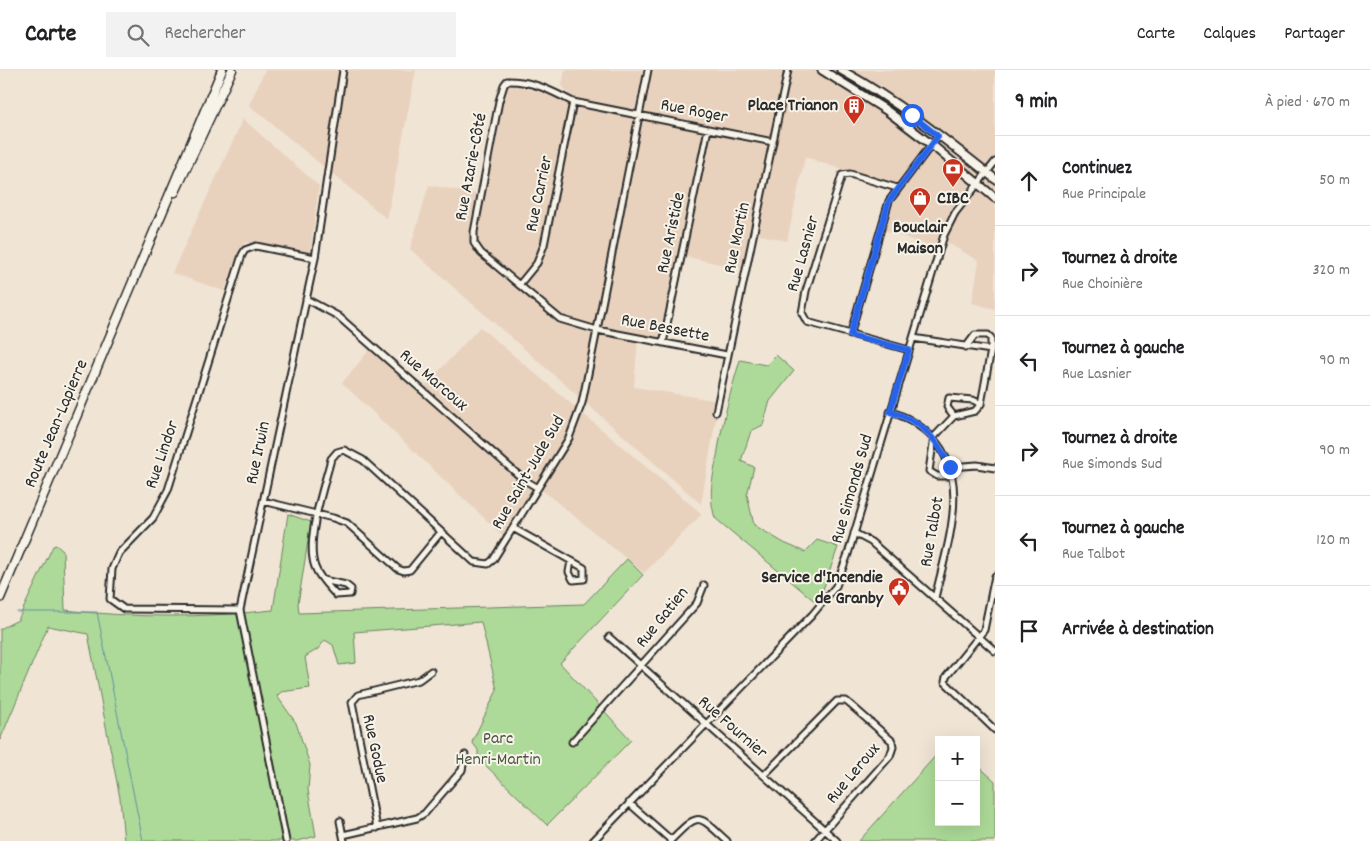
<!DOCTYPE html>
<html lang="fr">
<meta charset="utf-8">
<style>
:root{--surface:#fff;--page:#f2f2f2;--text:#202124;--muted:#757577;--line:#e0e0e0}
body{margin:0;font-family:Dekko,sans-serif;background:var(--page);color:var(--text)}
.controls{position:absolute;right:15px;bottom:15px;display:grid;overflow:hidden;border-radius:0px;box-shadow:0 5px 20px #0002}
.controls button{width:45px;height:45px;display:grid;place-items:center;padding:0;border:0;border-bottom:1px solid var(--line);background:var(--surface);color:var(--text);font:25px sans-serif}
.stop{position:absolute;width:15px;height:15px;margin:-11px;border:4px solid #2563eb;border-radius:50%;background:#fff}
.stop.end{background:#2563eb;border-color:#fff;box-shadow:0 1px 5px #0008}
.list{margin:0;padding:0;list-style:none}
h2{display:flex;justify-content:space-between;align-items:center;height:65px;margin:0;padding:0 20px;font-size:21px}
h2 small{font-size:16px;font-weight:400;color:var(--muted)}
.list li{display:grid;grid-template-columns:32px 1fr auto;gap:15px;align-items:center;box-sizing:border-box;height:90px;padding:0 20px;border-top:1px solid var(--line)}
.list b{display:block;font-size:19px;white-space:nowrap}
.list p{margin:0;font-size:16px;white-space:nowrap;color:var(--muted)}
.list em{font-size:16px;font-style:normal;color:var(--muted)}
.icon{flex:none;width:28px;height:28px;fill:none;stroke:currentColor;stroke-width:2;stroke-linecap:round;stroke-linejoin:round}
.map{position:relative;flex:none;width:995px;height:771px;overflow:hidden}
header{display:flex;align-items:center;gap:30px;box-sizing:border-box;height:70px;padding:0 25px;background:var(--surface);border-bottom:1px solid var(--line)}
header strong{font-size:24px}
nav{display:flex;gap:28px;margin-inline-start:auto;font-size:18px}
.search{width:350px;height:45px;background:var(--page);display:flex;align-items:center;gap:12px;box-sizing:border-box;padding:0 18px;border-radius:0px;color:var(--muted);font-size:19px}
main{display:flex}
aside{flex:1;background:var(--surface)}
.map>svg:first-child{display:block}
.built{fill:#e8d2be}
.green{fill:#adda98;stroke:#6c8262}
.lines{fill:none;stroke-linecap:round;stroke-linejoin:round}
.stream{stroke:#63909e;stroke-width:1}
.minor-casing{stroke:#2b2b2b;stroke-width:9}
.major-casing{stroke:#2b2b2b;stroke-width:11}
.highway-casing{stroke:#2b2b2b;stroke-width:11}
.minor{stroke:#f7f3e8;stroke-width:5}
.major{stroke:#f7f3e8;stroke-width:7}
.highway{stroke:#f7f3e8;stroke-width:8}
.route{stroke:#2563eb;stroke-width:6}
.labels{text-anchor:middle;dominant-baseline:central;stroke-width:4;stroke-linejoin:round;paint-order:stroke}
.poi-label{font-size:18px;font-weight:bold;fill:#2b2b2b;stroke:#f7f3e8;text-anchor:end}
.street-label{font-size:18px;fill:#2b2b2b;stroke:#f7f3e8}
.park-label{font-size:18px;fill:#4c5746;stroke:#f7f3e8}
</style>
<header>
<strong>Carte</strong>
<div class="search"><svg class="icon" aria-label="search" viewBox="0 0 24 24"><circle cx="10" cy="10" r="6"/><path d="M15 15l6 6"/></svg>Rechercher</div>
<nav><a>Carte</a><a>Calques</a><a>Partager</a></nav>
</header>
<main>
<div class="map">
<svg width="995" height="771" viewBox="0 0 995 771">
<rect width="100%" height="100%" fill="#f0e4d5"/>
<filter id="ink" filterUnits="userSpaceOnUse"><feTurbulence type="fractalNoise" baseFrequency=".02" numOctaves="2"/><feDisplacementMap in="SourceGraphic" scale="10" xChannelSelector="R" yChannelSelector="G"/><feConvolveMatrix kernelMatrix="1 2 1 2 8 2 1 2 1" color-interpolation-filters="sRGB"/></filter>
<g filter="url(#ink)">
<path class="built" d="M265 0H416L387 149 249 35Z
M565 0H995V239L972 233 979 191 944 171 940 180 881 159 889 131 897 118 805 87 787 171 751 163 743 199 678 185 661 271 638 268 634 317 719 331 701 434 410 179 429 115 483 125 505 21 510 14 573 31 562 15Z
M243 49 319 116 310 184 245 172 224 221 172 203Z
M480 257 702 444 644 503 537 416 503 466 342 313 371 278 420 321Z"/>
<path class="green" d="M776 285 794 301 770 331 763 355 751 361 741 391 754 397 747 425 754 455 784 473 805 482 817 470 838 477 818 534 715 448C707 421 714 406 718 380 723 349 731 320 740 290L766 295Z
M288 444 311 452 298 534 299 543 584 534 627 489 643 505 560 593 631 670 547 755 478 688V680L472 672 497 620 481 552 354 562 356 593 339 595 333 575 325 570 318 579 305 587 310 618 281 622 277 626 296 653 310 695 308 720 316 766 298 771H124L120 728 88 564 48 556 0 670V559L18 550 53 476 56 475 63 481 65 540C134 548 204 548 273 540Z
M939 682V752H976V694L995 711V771H859Z"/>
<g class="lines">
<path class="stream" d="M17 542H97L143 771"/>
<g class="minor-casing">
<path id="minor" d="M897 118 850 104 842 105 806 221 802 243 807 252 909 280
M519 215 537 193 544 175 573 32
M306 229 338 246 523 409 538 418
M850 265 889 131 938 66
M913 268 991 280 981 334 975 341 954 346 934 367 929 401 937 406H952
M663 273 708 59
M966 277 975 265H988L991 268V280
M727 285 597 260 560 249 481 183 474 173V162L499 31 504 15 507 11C531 10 552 21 573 32L773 72
M716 342 788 0
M890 342C903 345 912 350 923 359 976 400 947 474 935 528
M954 346 947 337 949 328 973 330 981 334
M950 397 977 395 995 398
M263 431 333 448 347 453 398 499 404 501 410 500 441 462
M513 458 584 498V509L573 510 569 502 571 491
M854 463 871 472 995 581
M995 506 984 560 946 607 945 612 995 660
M323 510 346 515 351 519 350 524 336 525C329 517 319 508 315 497 305 470 324 417 331 389L337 382 344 380 363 390 474 492 488 494 493 490 569 368 582 333 595 270 648 0
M240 540 124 539 110 529 112 499 119 483 153 448 168 420 242 185 245 180 256 176 315 188
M609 567 837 771
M572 672 697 533 704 515
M764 705 837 631H846L852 636 892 671 893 677 890 686 815 771
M629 733 671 770
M340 751 344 771
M377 758 352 632 358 625 419 610 431 601
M343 765 417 748 425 743 462 700 465 685
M286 771 240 540 315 188 343 0
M593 771 812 545 836 516 848 484 944 165 955 143 995 92
M670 771C700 741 697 744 727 771"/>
</g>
<g class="major-casing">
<path id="major" d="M822 0 886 40 932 75 995 128
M841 0C896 30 946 70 995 109"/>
</g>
<g class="highway-casing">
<path id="highway" d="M175 122 232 0
M0 528 222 0"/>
</g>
<use href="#minor" class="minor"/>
<use href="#major" class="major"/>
<use href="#highway" class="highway"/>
</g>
</g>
<g class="lines" filter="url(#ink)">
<path class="route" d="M912 45 938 66 889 131 850 265 909 280 890 342C920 349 938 369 950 397"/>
</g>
<defs>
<g id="building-pin" transform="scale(1.125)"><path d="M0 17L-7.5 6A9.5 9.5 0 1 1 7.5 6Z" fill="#c8321e" stroke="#f7f3e8"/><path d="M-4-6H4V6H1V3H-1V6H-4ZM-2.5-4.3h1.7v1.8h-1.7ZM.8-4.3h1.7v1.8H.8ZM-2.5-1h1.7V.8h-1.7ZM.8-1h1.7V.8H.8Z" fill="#fff"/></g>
<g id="bank-pin" transform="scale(1.125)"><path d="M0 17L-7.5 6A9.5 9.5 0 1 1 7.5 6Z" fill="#c8321e" stroke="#f7f3e8"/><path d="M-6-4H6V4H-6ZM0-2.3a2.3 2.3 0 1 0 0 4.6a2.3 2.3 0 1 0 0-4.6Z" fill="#fff"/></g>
<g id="shop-pin" transform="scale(1.125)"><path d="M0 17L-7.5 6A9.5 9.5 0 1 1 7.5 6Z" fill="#c8321e" stroke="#f7f3e8"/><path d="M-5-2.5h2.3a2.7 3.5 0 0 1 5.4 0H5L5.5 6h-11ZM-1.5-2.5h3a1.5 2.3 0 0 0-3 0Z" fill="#fff"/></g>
<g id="civic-pin" transform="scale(1.125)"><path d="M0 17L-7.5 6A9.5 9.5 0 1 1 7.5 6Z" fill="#c8321e" stroke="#f7f3e8"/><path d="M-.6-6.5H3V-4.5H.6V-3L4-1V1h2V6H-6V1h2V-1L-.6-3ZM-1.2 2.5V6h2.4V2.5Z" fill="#fff"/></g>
</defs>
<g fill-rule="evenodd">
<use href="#building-pin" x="854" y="36"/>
<use href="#bank-pin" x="953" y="99"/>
<use href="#shop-pin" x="920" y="128"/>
<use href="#civic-pin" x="899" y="518"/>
</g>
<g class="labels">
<g class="poi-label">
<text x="838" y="36">Place Trianon</text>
<text x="953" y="129" text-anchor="middle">CIBC</text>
<text x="920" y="158" text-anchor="middle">Bouclair<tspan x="920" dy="21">Maison</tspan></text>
<text x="883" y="508">Service d'Incendie<tspan x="883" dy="21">de Granby</tspan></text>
</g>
<g class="street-label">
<text transform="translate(694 42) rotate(11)">Rue Roger</text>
<text transform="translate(472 97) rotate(-79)">Rue Azarie-Côté</text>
<text transform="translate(540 124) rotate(-78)">Rue Carrier</text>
<text transform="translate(672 163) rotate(-78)">Rue Aristide</text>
<text transform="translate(738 168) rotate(-78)">Rue Martin</text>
<text transform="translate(804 184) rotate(-74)">Rue Lasnier</text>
<text transform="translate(665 259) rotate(11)">Rue Bessette</text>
<text transform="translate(433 311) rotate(41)">Rue Marcoux</text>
<text transform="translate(57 354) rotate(-67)">Route Jean-Lapierre</text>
<text transform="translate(259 383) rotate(-78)">Rue Irwin</text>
<text transform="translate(163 385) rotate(-71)">Rue Lindor</text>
<text transform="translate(529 403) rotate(-60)">Rue Saint-Jude Sud</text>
<text transform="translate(853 419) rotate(-74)">Rue Simonds Sud</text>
<text transform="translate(933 462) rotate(-80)">Rue Talbot</text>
<text transform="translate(663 548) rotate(-51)">Rue Gatien</text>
<text transform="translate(732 658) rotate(41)">Rue Fournier</text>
<text transform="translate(374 679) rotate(78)">Rue Godue</text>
<text transform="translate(854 704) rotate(-50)">Rue Leroux</text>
</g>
<g class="park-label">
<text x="498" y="669">Parc<tspan x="498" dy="21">Henri-Martin</tspan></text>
</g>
</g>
</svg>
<div class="controls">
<button>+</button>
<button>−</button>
</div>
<div class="stop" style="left:912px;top:45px"></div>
<div class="stop end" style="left:950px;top:397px"></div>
</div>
<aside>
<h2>9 min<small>À pied · 670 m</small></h2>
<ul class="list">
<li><svg class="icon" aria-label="ahead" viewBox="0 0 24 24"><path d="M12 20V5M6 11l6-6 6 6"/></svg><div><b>Continuez</b><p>Rue Principale</p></div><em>50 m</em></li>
<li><svg class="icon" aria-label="right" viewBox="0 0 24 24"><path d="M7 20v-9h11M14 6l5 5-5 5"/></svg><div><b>Tournez à droite</b><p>Rue Choinière</p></div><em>320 m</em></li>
<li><svg class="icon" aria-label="left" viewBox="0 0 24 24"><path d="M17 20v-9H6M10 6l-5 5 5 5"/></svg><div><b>Tournez à gauche</b><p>Rue Lasnier</p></div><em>90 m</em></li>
<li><svg class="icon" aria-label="right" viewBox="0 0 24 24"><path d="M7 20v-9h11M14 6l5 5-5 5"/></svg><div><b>Tournez à droite</b><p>Rue Simonds Sud</p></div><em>90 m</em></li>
<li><svg class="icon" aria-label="left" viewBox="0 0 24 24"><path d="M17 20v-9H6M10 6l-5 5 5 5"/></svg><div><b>Tournez à gauche</b><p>Rue Talbot</p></div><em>120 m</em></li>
<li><svg class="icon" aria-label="arrive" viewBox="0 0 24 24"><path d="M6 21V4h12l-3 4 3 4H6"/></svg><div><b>Arrivée à destination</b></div></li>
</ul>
</aside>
</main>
